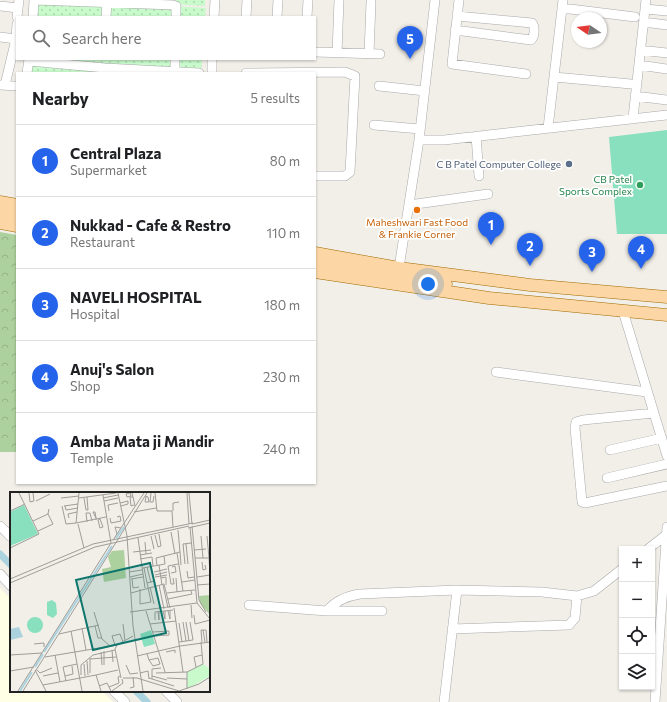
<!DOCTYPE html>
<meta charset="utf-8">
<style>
:root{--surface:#fff;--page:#f2f2f2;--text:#202124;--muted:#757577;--line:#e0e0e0;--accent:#2563eb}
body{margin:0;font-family:Commissioner,sans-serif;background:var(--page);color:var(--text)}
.controls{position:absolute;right:12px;bottom:12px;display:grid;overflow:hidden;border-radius:0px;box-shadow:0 1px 3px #0004}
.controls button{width:36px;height:36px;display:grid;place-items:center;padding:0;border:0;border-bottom:1px solid var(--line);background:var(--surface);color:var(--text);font:20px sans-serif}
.compass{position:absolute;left:571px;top:12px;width:36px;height:36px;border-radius:50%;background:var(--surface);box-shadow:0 1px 3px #0004;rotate:283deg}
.you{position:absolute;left:428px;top:284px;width:14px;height:14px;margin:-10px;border:3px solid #fff;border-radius:50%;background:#1a73e8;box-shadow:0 0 0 6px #1a73e833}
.badge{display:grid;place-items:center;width:26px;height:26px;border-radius:50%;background:var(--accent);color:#fff;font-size:13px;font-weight:700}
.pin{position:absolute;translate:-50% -33px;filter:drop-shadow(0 1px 2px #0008)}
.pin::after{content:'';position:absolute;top:21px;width:14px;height:12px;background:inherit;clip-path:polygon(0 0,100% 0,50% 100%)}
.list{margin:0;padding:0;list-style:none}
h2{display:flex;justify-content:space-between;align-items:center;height:52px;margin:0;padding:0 16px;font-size:17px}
h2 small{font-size:13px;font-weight:400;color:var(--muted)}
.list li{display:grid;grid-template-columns:26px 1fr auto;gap:12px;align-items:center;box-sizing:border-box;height:72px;padding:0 16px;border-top:1px solid var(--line)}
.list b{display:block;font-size:15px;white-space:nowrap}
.list p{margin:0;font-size:13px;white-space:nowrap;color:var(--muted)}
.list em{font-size:13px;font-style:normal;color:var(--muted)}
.icon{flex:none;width:22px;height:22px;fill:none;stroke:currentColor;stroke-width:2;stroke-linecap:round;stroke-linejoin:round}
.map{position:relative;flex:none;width:667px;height:702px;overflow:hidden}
.search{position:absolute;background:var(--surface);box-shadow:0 1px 3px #0004;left:16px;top:16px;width:300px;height:44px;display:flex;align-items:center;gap:10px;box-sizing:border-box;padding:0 14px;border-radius:0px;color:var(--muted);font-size:15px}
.panel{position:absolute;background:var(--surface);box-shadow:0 1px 3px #0004;left:16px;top:72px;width:300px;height:412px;border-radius:0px}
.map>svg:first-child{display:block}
.education{fill:#ffffe5}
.forest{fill:url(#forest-crowns)}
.park{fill:url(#park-dots)}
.pitch{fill:#88e0be}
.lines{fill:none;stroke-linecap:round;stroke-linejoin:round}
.canal{stroke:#aad3df;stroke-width:7}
.minor-casing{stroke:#a9a9a9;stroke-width:10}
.major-casing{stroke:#a06b00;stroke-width:13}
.minor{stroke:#fff;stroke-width:9}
.major{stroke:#fcd6a4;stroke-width:12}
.service-dot{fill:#5c6f8a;stroke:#fff;stroke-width:1.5}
.leisure-dot{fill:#2e9e5b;stroke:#fff;stroke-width:1.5}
.food-dot{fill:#e8710a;stroke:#fff;stroke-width:1.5}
.labels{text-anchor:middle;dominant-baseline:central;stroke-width:3.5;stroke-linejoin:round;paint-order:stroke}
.service-label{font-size:10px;fill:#4e5e75;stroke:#fff;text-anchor:end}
.leisure-label{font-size:10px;fill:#27864d;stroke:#fff;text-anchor:end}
.food-label{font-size:10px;fill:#c56008;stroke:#fff}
.inset-river{fill:none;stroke:#aad3df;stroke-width:2}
.inset-road{fill:none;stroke:#9f9d99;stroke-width:1}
.view{fill:#0f766e;fill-opacity:0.15;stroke:#0f766e;stroke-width:2}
.inset-edge{fill:none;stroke:#222;stroke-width:2}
</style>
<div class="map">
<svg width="667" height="702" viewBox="0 0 667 702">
<defs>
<pattern id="forest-crowns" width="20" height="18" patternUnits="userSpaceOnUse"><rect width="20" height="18" fill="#add19e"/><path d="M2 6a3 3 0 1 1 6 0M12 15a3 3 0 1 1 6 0" fill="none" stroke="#95b388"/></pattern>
<pattern id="park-dots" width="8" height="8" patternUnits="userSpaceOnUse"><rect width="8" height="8" fill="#c8facc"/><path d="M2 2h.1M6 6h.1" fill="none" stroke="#acd6af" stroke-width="1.8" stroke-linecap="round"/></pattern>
</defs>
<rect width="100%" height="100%" fill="#f2efe9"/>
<path class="education" d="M0 588 11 599V691H102L113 702H0Z"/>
<path class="forest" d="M0 232 17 235V452H0Z"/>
<path class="park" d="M32 0H205V6L151 3V5L206 8 205 17H31Z
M28 59H202L201 73H27Z"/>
<path class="pitch" d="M667 130V234H617L609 137Z"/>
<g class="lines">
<path class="canal" d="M0 554 11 565
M136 691 147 702"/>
<g class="minor-casing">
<path id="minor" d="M36 0 173 5 176 6V17
M459 0 452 64 526 74
M0 6 18 8
M562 8 635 17
M645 9 667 11
M17 17 19 0
M33 17 34 0
M106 17 107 3
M214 17 215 0
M246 17 247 0
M277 17 278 0
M307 17 308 0
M644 22 667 25
M455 30 531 40C535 36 535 27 532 23L457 16
M0 37 16 39
M640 50 667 53
M315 52 380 54
M337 53 339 0
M369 54 371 2
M29 61 105 68 199 73
M639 65 667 69
M175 72V59
M27 73 29 59
M212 73V59
M246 73 345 72 355 76 350 172 345 176H315
M554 77 631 84
M0 85 17 86
M5 85 16 39 17 24
M379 86 425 91
M635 96 667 100
M633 118 646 0
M374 125 420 129
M548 128 563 0
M476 136 479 176
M419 140H444L667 115
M409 205 488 194
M398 274 419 140 435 0
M623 311 667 456
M496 372 647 392
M654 413 583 420 576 422 575 428 582 502 585 503 667 486
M610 450 662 438
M607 478 667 464
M0 526 11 537
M648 549 666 535
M0 574 11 586
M249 605 327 611H382
M327 611C335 601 347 596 360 594L457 590 542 592 577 596 594 591 622 569
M452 629 569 625 575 618 577 596
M114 691 125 702
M166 691 177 702
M444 702 457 590
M655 702 667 527"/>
</g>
<g class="major-casing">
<path id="major" d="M0 202 17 205
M0 214 17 217
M0 223 17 226
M315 253 399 268 530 285 667 297
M315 264 446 284
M315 272 489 298 667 315"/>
</g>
<use href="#minor" class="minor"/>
<use href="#major" class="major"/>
</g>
<circle class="service-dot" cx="569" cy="164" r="4"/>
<circle class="leisure-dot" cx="640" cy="185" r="4"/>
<circle class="food-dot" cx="417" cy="210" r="4"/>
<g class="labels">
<g class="service-label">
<text x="561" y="164">C B Patel Computer College</text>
</g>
<g class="leisure-label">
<text x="632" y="179">CB Patel<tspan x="632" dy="12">Sports Complex</tspan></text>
</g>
<g class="food-label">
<text x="417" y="222">Maheshwari Fast Food<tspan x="417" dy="12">&amp; Frankie Corner</tspan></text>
</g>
</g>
<g transform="translate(10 492)">
<rect width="200" height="200" fill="#f2efe9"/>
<path d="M114 58 116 86 94 90 92 77 101 75 98 65 102 59ZM200 103V123L190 111 189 104Z" fill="#add19e"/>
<path d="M193 172 200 177V184L177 197V180Z" fill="#c8facc"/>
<path d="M14 13 28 42 0 54V20ZM42 108 46 111 47 122 43 126 37 123V110ZM17 133a8 8 0 1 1 16 0a8 8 0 1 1-16 0ZM141 138 145 152 134 155 130 142Z" fill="#88e0be"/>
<path d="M9 135 13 145 0 148V137Z" fill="#aad3df"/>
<path class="inset-river" d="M106 46 114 35M34 160 102 54M25 175 33 162M10 199 22 180"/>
<path class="inset-road" d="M19 1 20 10 24 9 23 1M69 1 66 31 96 25M108 1 117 44 123 134 133 199M120 1 121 4 117 5 116 2ZM122 1 125 14M141 1 140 10H143L144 4M145 1 147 19H162L163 35M177 1 179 32M179 1 182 32M135 4 138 5 139 10H135L136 5M123 5H120L121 14 124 13M51 6 69 4M69 6 106 1M74 6 76 18H78L77 5M93 6 108 3M26 9 40 2M94 9 108 6M110 11 118 9V12L111 14M52 14 56 32 66 31M54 14 68 12M55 14 56 18 68 16M0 19 15 12M99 19 98 13 108 11M163 19V11L169 10M124 20 146 16M59 26 58 22 67 20M86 26 83 20H85L86 26V28M100 26 101 31 111 29 110 24 107 25M90 27 93 35 90 36 88 28 90 27M23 29 38 22 39 17M77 30 76 21H80L82 29M68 32 74 56M182 32 200 28M182 34 189 108 196 120M180 35 187 111 200 127M178 36 200 31M28 39 43 32 38 22M161 40 165 62M107 42 105 35 111 36M145 43 148 55 151 54 149 42M141 44 144 57M191 44 193 66M197 44 199 66M128 46 135 96M103 48 134 1M135 50 136 62M176 52 178 72M0 56 29 42 9 1M184 58 196 57M123 60 141 58M170 60 171 73M167 61 173 99 185 98M130 63 142 61M185 66H199L200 83M130 67 142 65 143 74M192 70 193 78 196 77 195 73M175 72 173 52 181 51M149 73 152 93M147 74 146 66 170 60 168 38M137 75 141 91M133 76 155 72 154 64M177 79 178 86 184 85M119 80 132 78M144 80 157 77M161 81 166 80 165 74 162 75M145 83 157 80M120 85 133 82M145 85 157 83M187 85 200 83M151 86 156 85V93M163 86 164 92H161L158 74 168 72M166 86 167 100M0 87 83 52 183 31M121 87 133 85M122 87 123 96 129 95M172 90 185 88M0 91 85 55 179 34M137 91 144 89 141 75M149 93 154 117M153 93 158 116M187 93 200 92M140 95 144 112M130 97V112L141 110 134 76M121 101 154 92 160 116M157 101 173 99M158 107 182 102 181 99M181 113 182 126M164 116 173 180M136 119 155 180M153 119 155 127V119M158 119 160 127V118M84 120 92 147 100 154M120 120 187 111M148 120 149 128V120M184 123 185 132 200 128M145 128V120L163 118M173 130 176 149M176 130 179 149M169 131 172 150M113 132 115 149M140 132 166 129M85 134 88 146H92M72 136 76 158M193 138 195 150M61 139 72 199M143 140 159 139V143M49 142 89 133M144 144 159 143M169 150 183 148 180 130M192 150 191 138H196L197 150M24 152 34 151V155M105 153 102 144 110 142 113 150M102 158 103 170M94 159V173M91 160 92 173M156 160 165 158V161M137 162 139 168 143 174 150 172 148 166 139 168M0 163 32 161M45 163 50 190M127 164 170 154 200 150M35 165 107 153M80 166V181M80 167 106 165M77 169 78 183M74 172 75 184M116 173 120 182 128 181M186 175 184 165 192 163M25 178 36 199M27 178 30 181 42 176M0 179 24 175M177 180V197M130 181 138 179 139 187M146 181 177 180 193 172 191 150M71 183V173L83 163 105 158M33 184 48 181M55 184 63 182 62 174M142 184 157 188M111 186 105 157 107 153 123 144M113 186H127L169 199 189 192 200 185M139 186 164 194M157 186 177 187M142 187V177L151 176M56 189 53 175 67 172M33 193 86 183M89 194 97 191 101 199M99 195 109 191 108 185 110 184M120 196 124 195 123 185M8 199 101 51 93 3M13 199 137 1M91 199 86 183 108 178M102 199 113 191 112 187"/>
<path class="view" d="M140 71 156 141 83 158 66 88Z"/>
<rect width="200" height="200" class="inset-edge"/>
</g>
</svg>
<div class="controls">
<button>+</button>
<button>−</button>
<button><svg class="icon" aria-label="locate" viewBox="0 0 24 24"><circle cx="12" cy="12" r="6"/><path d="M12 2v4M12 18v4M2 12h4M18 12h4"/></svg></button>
<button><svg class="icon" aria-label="layers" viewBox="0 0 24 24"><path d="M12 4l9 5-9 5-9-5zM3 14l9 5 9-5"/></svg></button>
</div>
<svg class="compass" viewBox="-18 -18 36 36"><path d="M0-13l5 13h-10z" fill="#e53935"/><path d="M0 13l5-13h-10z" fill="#757577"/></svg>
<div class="you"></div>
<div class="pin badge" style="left:491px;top:245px">1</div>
<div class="pin badge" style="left:530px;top:266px">2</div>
<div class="pin badge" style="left:592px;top:272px">3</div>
<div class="pin badge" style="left:641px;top:269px">4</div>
<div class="pin badge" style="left:410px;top:59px">5</div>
<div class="search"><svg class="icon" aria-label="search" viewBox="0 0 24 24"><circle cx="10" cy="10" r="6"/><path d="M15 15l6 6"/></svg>Search here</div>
<section class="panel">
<h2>Nearby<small>5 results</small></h2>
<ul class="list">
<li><span class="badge">1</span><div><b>Central Plaza</b><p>Supermarket</p></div><em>80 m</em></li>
<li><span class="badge">2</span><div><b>Nukkad - Cafe &amp; Restro</b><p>Restaurant</p></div><em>110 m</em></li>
<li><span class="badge">3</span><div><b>NAVELI HOSPITAL</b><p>Hospital</p></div><em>180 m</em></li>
<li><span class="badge">4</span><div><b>Anuj's Salon</b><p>Shop</p></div><em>230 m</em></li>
<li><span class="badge">5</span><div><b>Amba Mata ji Mandir</b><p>Temple</p></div><em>240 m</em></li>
</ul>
</section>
</div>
